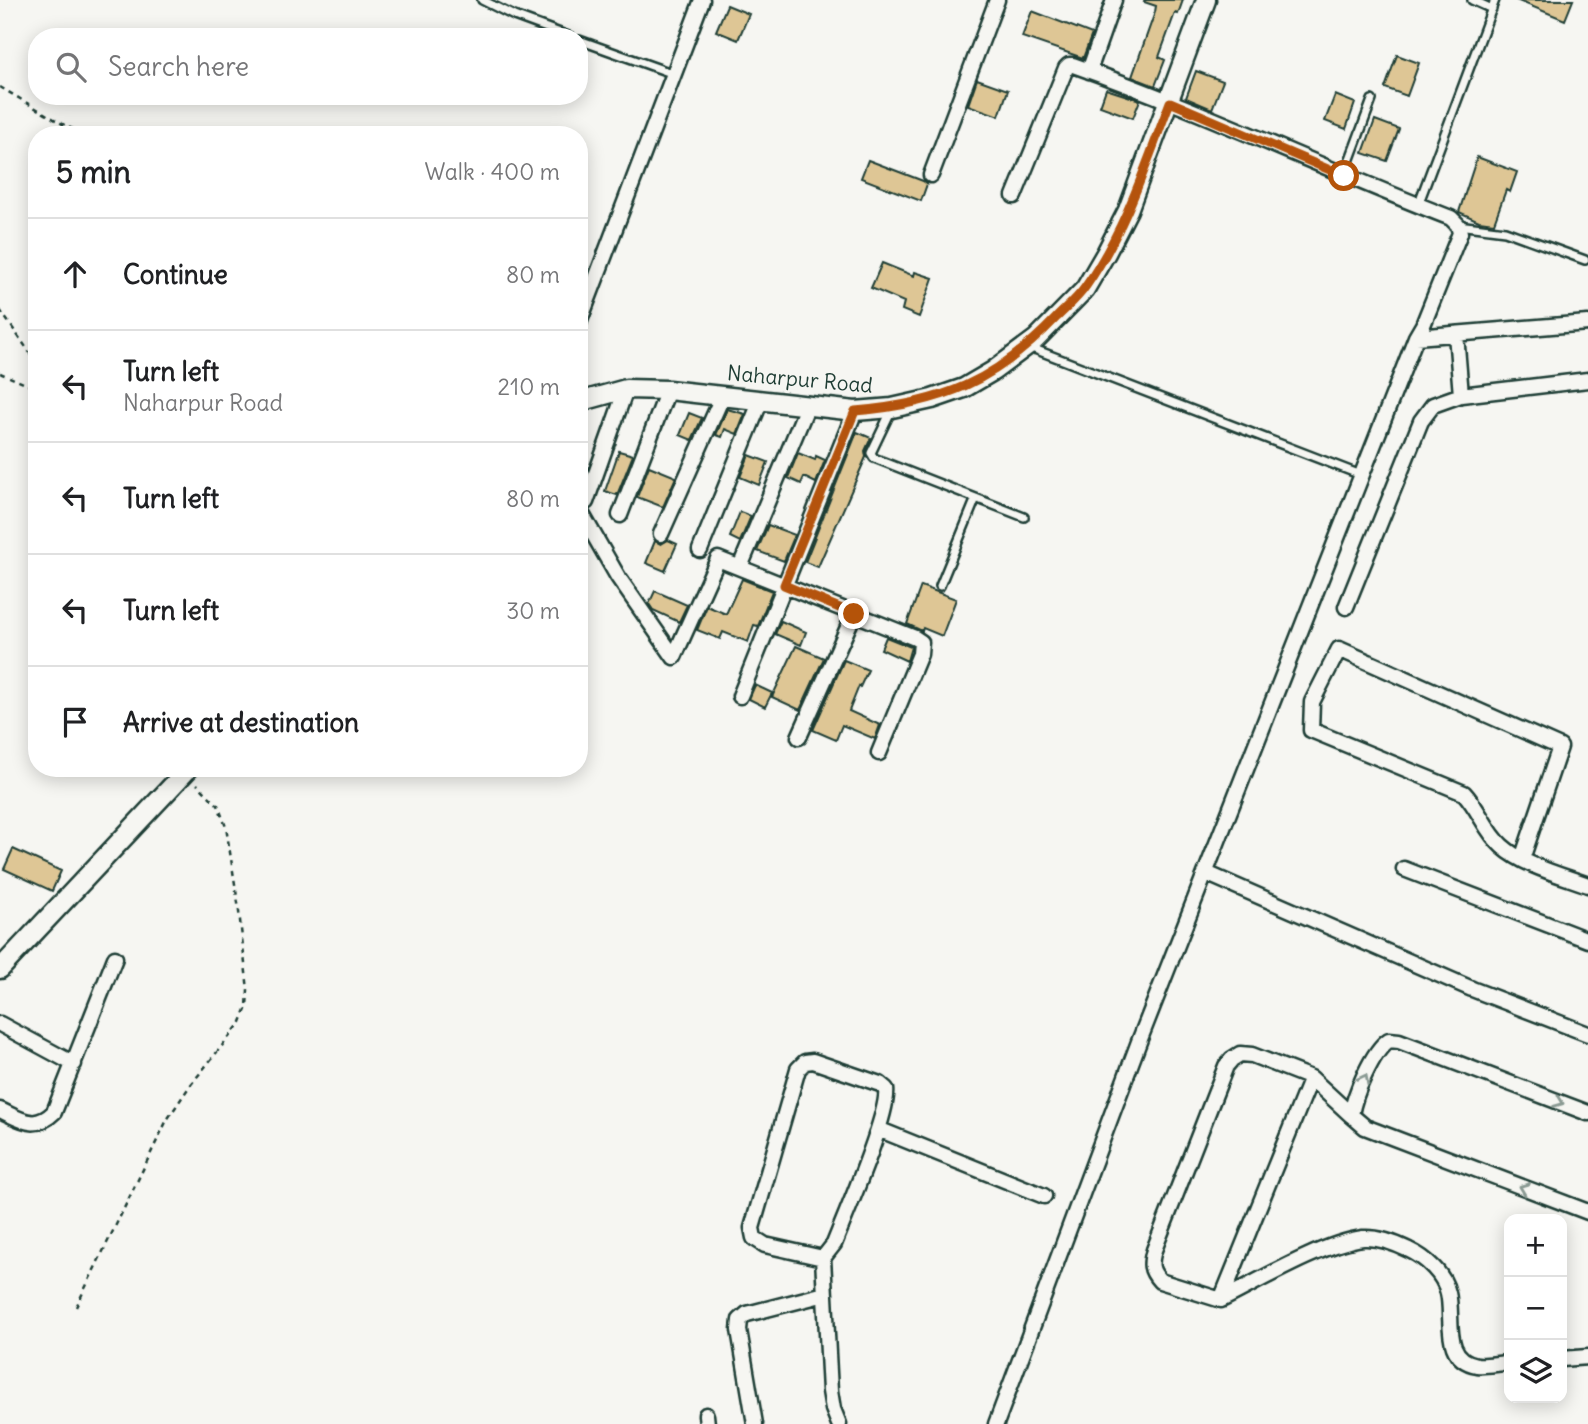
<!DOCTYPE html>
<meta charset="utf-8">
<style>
:root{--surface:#fff;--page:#f6f6f6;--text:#202124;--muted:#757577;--line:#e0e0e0}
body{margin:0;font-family:Delius,sans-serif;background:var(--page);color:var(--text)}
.controls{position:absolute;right:21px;bottom:21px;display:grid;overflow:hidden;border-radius:14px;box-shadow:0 4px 18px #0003}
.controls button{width:63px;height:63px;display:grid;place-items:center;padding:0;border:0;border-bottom:2px solid var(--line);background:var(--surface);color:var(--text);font:35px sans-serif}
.stop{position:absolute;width:21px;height:21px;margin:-16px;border:5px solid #b45309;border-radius:50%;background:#fff}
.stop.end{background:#b45309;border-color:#fff;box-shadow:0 2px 7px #0008}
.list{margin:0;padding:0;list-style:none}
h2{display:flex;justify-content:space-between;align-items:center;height:91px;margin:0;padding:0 28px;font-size:30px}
h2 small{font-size:23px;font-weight:400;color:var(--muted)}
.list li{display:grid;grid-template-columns:46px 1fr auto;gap:21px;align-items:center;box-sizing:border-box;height:112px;padding:0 28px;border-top:2px solid var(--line)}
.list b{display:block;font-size:26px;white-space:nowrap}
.list p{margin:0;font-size:23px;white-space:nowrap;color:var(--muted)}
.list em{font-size:23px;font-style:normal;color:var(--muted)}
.icon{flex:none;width:38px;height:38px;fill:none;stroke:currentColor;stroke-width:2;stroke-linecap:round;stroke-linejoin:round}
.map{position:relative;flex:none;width:1588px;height:1424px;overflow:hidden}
.search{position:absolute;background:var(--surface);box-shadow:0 4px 18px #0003;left:28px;top:28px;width:560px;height:77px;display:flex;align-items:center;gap:18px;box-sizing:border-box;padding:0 24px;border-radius:28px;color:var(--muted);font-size:26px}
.panel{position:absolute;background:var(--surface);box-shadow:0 4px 18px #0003;left:28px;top:126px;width:560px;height:651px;border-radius:28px}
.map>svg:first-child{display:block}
.building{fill:#dec695;stroke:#1f3d34;stroke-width:2}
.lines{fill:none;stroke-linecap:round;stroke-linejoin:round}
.service-casing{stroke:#1f3d34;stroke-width:12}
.minor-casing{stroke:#1f3d34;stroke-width:19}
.tertiary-casing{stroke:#1f3d34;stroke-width:23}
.path{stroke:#1f3d34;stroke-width:2.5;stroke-dasharray:5 5;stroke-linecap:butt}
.service{stroke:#f6f6f2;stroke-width:7}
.minor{stroke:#f6f6f2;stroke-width:14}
.tertiary{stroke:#f6f6f2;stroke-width:18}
.oneway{stroke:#8a9a93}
.route{stroke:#b45309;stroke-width:9}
.labels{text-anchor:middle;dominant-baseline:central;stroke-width:5;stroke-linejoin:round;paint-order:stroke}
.street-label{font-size:21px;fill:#1f3d34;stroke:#f6f6f2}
</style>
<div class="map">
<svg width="1588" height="1424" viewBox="0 0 1588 1424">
<rect width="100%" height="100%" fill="#f6f6f2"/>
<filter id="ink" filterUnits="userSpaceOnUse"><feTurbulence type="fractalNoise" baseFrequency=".0143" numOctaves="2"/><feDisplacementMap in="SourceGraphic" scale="14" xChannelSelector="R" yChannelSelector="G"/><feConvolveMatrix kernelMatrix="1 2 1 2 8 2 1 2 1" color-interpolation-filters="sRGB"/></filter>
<g filter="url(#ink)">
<path class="building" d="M1145 0H1183L1178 14 1175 13 1159 57 1165 60 1155 86 1132 77 1155 12 1156 6 1144 2Z
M1516 0H1573L1565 20Z
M727 5 749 14 738 40 716 31Z
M1032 11 1092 34 1083 58 1022 37Z
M1397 55 1419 63 1407 96 1385 88Z
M1196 71 1223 81 1212 109 1186 98Z
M977 79 1008 90 999 116 968 105Z
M1106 89 1140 100 1133 118 1100 106Z
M1335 95 1355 103 1346 129 1325 121Z
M1375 120 1399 129 1387 161 1363 153Z
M1477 157 1517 172 1510 192 1506 190 1494 223 1479 221 1459 212Z
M868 160 923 181 927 184 921 201 861 178Z
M882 263 914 276 915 272 933 278 919 317 902 310 904 302 871 288Z
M727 409 745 414 737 434 725 429 722 437 716 435Z
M689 413 702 418 692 440 680 435Z
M857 432 871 438 865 451 866 457 818 567 805 562Z
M619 451 633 455 617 495 605 491Z
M798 453 815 460 816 456 825 460 816 483 804 477 801 484 788 478Z
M749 455 768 462 759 485 740 477Z
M649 466 676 477 663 507 637 497Z
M740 512 751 516 740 542 730 537Z
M768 525 795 535 784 561 757 551Z
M668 540 677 544 665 571 646 563 655 541 661 544Z
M742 579 772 591 758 626 754 625 748 642 723 632 720 639 697 630 707 606 726 614Z
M921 586 956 599 942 636 923 628 922 631 907 624Z
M655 591 687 605 679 622 653 610 649 604Z
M781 621 806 632 801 645 775 634Z
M886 637 911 647 907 661 881 649Z
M796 646 824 658 800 710 772 697Z
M844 660 868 670 860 687 859 686 849 711 880 725 875 739 842 725 836 740 813 730Z
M755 685 772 693 765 707 749 699Z
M13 849 61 871 52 891 4 869Z"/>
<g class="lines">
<g class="service-casing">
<path id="service" d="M482 0 514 16 571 37
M1472 0 1492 9
M579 40 674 74
M1344 175 1372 100
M1418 205 1495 0
M1458 225 1505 231 1585 260
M1029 347 1361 475
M892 409 871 453 874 458 1024 517
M940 586 976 498"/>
</g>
<g class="minor-casing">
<path id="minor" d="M1089 71 1114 0
M931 175 997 0
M579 323 702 0
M1416 337 1588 323
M1461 395 1588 380
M586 502 626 389
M579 509 618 577 674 657
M620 515 668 390
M661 534 723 395
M700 550 761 400
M740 567 807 407
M1346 607 1421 421 1433 405 1461 395 1456 334
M674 657 718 559 915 638 921 642 920 654 879 753
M740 696 855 411
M799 737 854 614
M1522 859 1560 747 1339 649 1312 702 1311 730 1464 793C1479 809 1486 832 1502 846 1524 866 1561 875 1588 885
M1404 869 1588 940
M1206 873 1472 989 1588 1034
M0 1024 74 1064
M0 1110C22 1120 35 1131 54 1112L115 958
M1588 1113 1399 1041 1389 1040C1372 1051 1354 1096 1351 1115L1365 1127 1588 1212
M1351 1115 1311 1078 1252 1055 1240 1054 1232 1059 1226 1066 1154 1250C1150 1264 1150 1270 1160 1281L1221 1300C1259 1281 1323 1243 1363 1238 1380 1237 1395 1243 1409 1250 1426 1258 1444 1274 1448 1293 1454 1317 1441 1359 1477 1365 1487 1366 1499 1363 1509 1363
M878 1129 1044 1196
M823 1258 765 1245 754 1238 752 1228 798 1069 805 1062 813 1061 880 1084 886 1089C890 1113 845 1216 834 1244L823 1258 830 1391 833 1409 839 1424
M1221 1300 1311 1078
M1562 1359 1588 1357
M706 1415 707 1424
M755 1424 739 1330 740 1320 747 1314 825 1294
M996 1424 1140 1039 1416 337 1423 325 1460 233 1458 225 1451 218C1324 169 1201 110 1073 65H1069L1066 68 1014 196"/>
</g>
<g class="tertiary-casing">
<path id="tertiary" d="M579 402 626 389 668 390 855 411 892 408 932 399 964 388 993 371 1036 339 1085 289 1106 253 1128 210 1206 0
M0 969 189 768"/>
</g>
<path class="path" d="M0 87 66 126 87 135
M0 310 37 363
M0 373 37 389
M76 1307 167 1120 189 1087 241 1022 247 1007 248 990 238 903 226 827 218 805 197 784"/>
<use href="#service" class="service"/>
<use href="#minor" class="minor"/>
<use href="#tertiary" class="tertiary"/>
</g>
<defs><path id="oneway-chevron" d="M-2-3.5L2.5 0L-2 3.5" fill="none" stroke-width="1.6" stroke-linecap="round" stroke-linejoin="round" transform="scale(1.75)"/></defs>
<g class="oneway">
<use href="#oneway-chevron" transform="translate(1364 1079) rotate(-63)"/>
<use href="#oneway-chevron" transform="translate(1559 1102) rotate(21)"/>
<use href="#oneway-chevron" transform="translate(1524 1188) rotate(-159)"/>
</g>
</g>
<g class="lines" filter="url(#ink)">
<path class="route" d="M854 614 784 585 855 411C942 404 996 381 1057 317 1067 307 1078 298 1086 286 1125 230 1146 165 1170 102L1344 176"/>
</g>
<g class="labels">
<g class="street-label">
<text transform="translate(800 379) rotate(5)">Naharpur Road</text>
</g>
</g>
</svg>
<div class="controls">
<button>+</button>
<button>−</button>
<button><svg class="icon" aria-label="layers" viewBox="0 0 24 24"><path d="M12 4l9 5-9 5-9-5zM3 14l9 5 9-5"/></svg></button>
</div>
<div class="stop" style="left:1344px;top:176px"></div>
<div class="stop end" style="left:854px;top:614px"></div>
<div class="search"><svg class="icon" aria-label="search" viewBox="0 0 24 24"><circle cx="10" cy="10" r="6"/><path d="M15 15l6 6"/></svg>Search here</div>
<section class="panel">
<h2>5 min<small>Walk · 400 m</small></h2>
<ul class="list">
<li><svg class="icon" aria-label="ahead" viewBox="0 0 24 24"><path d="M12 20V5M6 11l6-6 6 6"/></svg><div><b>Continue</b></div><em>80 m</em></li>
<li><svg class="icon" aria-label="left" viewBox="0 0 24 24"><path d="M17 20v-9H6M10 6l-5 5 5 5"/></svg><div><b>Turn left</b><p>Naharpur Road</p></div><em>210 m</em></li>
<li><svg class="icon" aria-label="left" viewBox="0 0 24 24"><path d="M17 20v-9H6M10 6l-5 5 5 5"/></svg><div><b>Turn left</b></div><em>80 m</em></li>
<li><svg class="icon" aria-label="left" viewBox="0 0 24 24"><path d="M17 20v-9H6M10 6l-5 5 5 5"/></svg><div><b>Turn left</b></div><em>30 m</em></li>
<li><svg class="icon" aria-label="arrive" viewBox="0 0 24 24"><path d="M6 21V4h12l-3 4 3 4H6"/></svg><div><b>Arrive at destination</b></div></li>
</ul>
</section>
</div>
